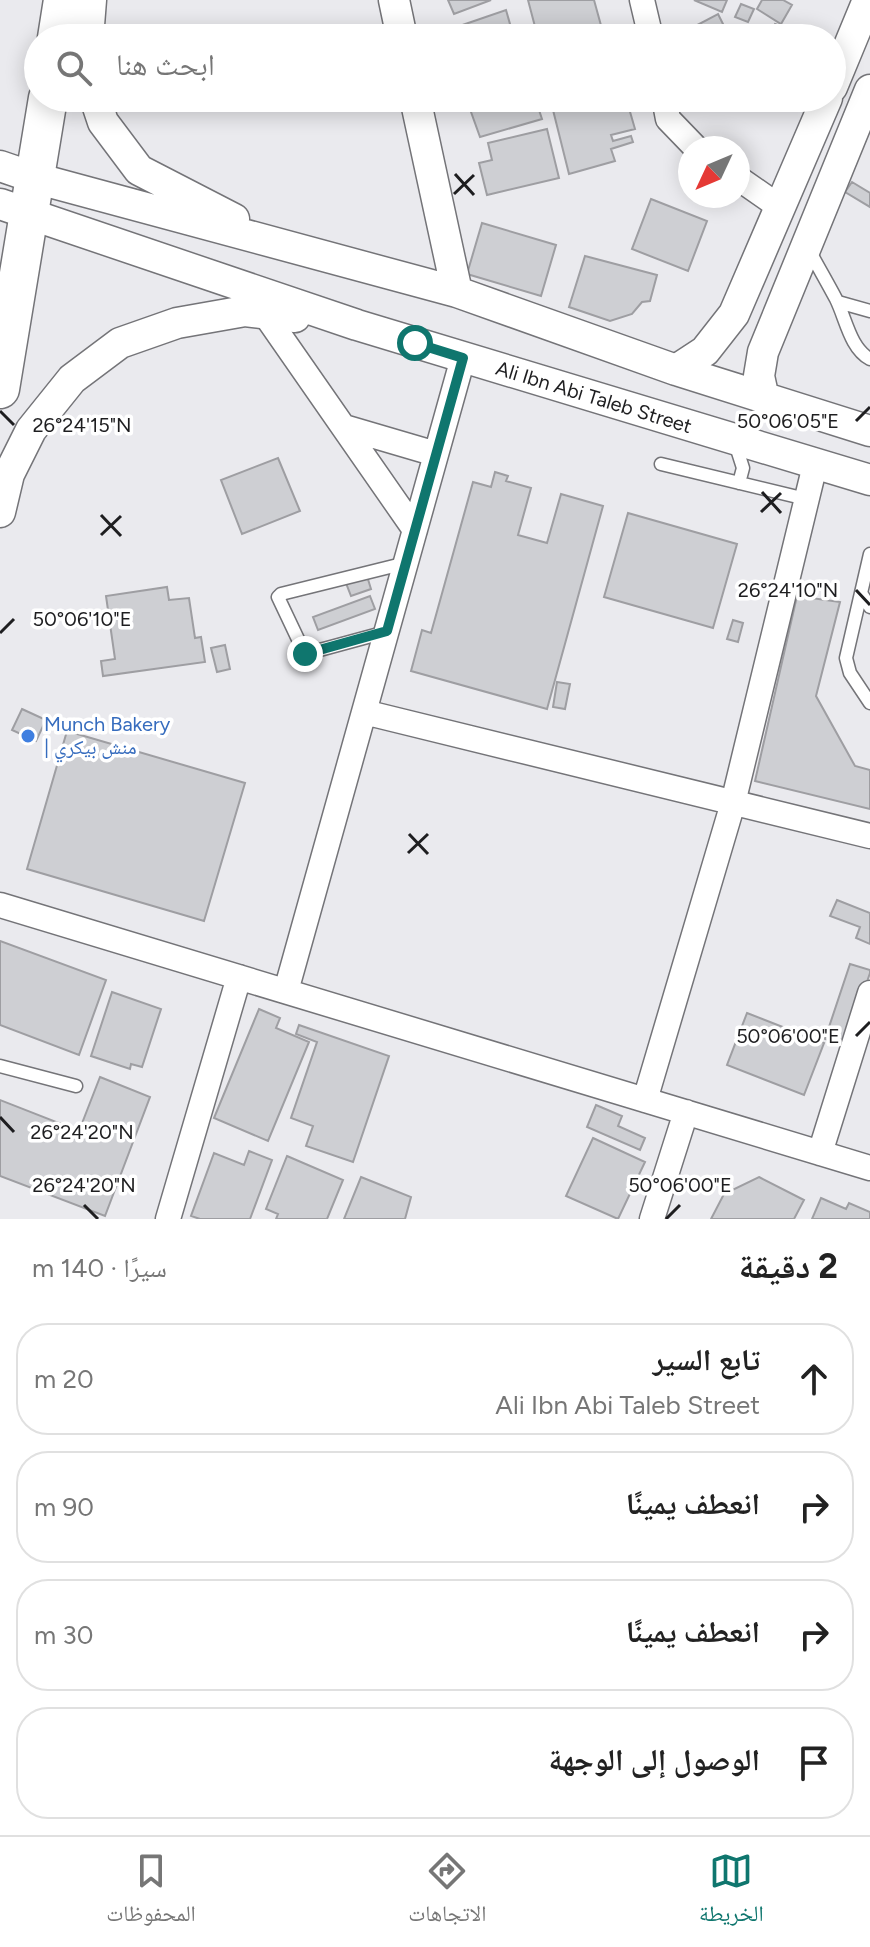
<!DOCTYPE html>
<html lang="ar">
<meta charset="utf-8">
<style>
:root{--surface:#fff;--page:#f6f6f6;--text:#222;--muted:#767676;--line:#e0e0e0;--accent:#0f766e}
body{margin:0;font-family:Figtree,"Noto Naskh Arabic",sans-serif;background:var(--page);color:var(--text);direction:rtl}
.compass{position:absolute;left:678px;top:136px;width:72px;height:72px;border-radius:50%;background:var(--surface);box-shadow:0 4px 20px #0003;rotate:226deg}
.stop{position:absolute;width:24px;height:24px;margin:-18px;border:6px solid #0f766e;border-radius:50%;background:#fff}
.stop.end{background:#0f766e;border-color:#fff;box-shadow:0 2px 8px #0008}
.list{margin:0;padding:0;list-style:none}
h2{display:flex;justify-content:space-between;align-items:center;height:104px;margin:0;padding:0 32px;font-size:34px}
h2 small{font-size:26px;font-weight:400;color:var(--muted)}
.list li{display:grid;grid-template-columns:52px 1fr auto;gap:24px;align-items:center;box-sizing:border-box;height:112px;margin:0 16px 16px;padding:0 16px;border:2px solid var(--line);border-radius:32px}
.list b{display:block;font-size:30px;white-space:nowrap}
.list p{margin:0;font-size:26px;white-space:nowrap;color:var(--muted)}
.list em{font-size:26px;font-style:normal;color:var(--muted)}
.icon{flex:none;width:44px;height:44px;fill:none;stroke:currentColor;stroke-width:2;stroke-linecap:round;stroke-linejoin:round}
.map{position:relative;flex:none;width:870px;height:1219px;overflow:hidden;direction:ltr}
.search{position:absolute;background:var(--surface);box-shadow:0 4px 20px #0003;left:24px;right:24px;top:24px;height:88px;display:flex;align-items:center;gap:20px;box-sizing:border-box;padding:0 28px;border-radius:44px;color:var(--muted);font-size:30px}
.sheet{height:616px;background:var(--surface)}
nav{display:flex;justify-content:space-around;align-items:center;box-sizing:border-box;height:112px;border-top:2px solid var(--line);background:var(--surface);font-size:22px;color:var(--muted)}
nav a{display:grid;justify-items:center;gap:4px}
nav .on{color:var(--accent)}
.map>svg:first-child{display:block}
.building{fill:#cecfd3;stroke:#9e9ea2;stroke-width:2}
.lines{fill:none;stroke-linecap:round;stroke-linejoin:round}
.service-casing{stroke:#747478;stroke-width:15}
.minor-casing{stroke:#747478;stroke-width:27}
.tertiary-casing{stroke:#747478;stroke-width:33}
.primary-casing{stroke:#747478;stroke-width:41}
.service{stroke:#fff;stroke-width:12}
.minor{stroke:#fff;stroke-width:24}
.tertiary{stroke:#fff;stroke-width:30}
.primary{stroke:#fff;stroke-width:38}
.route{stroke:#0f766e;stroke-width:10}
.ticks{fill:none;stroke:#1e1e20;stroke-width:3}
.shop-dot{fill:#3f7fe0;stroke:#fff;stroke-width:3}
.labels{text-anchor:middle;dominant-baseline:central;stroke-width:7;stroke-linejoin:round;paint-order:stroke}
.street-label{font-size:20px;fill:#1e1e20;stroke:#fff}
.shop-label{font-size:20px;fill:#366cbe;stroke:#fff;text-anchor:start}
.ticks-label{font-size:20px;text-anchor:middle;fill:#1e1e20;stroke:#fff;stroke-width:7;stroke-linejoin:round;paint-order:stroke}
</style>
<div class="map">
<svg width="870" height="1219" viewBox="0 0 870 1219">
<rect width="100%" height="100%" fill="#eaeaee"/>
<path class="building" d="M448 0H491L454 14Z
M528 0H594L602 29 571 38H538Z
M694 0H727L722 12Z
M762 0H783L792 5 781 24 757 9Z
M741 4 754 9 748 22 735 17Z
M506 10 514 38H447L445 31Z
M718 14 730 38H684L682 33Z
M775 24 800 34 798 38H785L771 32Z
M466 98H535L542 119 480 137Z
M550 98H626L635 129 611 135 613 141 631 136 633 142 611 149 615 161 569 174Z
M729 98H751L734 107Z
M547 129 559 178 487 195 479 163 492 160 488 143Z
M852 182 870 193V207L845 192Z
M651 199 707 221 688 271 632 249Z
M482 223 556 245 541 296 467 274Z
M585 256 657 275 650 301 642 302 632 314 610 321 569 307Z
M278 458 300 511 242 534 221 480Z
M495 472 508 476 506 481 531 488 518 535 547 543 561 494 603 506 547 709 411 671 422 630 431 633 473 482 491 487Z
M628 513 737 544 713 628 604 597Z
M367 576 371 589 351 596 346 583Z
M167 587 169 600 189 598 195 638 201 637 205 662 103 676 101 661 115 659 106 596Z
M370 596 375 609 318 630 313 617Z
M797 596 840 602 816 696 855 766 870 770V809L755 781Z
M733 620 743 623 738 642 727 639Z
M225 645 230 669 217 672 211 648Z
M557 682 570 684 565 709 553 707Z
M22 709 46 720 36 741 12 730Z
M67 731 245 783 204 921 27 869Z
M837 900 870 913V944L856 938 860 927 830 916Z
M0 941 106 980 79 1055 0 1025Z
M850 964 870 970V973L845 1046 825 1039Z
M112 992 161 1009 142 1067 131 1064 130 1069 91 1056Z
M259 1009 280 1018 276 1028 309 1042 268 1141 214 1118Z
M747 1013 824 1043 804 1095 727 1065Z
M299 1025 389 1056 353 1162 306 1146 313 1126 291 1118 317 1042 296 1034Z
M100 1077 150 1097 105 1216 0 1176V1100L79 1131Z
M596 1105 622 1116 618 1126 645 1138 640 1150 587 1127Z
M593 1138 645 1162 618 1219 566 1196Z
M249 1151 272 1160 250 1219H200L191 1216 214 1153 244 1165Z
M287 1156 343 1180 327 1219H276L278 1214 266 1209Z
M361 1177 411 1197 405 1219H344Z
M759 1177 804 1200 794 1219H711L724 1194Z
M821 1198 846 1209 849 1203 870 1212V1219H812Z"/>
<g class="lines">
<g class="service-casing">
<path id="service" d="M808 248C817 265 827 282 836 299 846 319 850 348 870 359
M838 302 870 311
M735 443 743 468 739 483
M661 464 806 499
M870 554 846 658 850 673 870 703
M861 593 870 607
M386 632 305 654 278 597 281 594 406 563
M0 1066 76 1086"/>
</g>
<g class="minor-casing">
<path id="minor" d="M642 0 651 38
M664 98 668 119 696 148
M738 178 781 208
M264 313 415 530
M344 427 436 454
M364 712 870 836
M0 905 870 1168
M286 991 463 358
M645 1100 733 803 815 465
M820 1153 870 993
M168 1219 239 977
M652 1219 686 1112"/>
</g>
<g class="tertiary-casing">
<path id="tertiary" d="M394 0 402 38
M88 38 91 0
M832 87 868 0
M95 98 103 122 139 170 234 219
M415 98 457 292
M0 166 35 178 457 292 676 370 870 431
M0 204 357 325 870 480
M676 370 705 351 734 314 827 98
M764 399 759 376 763 352 870 90
M0 512 9 474 31 430 72 379 120 343 177 323 245 311 295 317"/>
</g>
<g class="primary-casing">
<path id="primary" d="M57 38 63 0
M0 389 48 98"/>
</g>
<use href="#service" class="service"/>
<use href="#minor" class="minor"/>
<use href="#tertiary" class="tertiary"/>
<use href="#primary" class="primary"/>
</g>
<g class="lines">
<path class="route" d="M305 654 387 631 463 358 415 343"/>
</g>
<path class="ticks" d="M455 174 474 195M454 194 474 175M0 411 14 425M856 421 870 407M762 492 781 513M761 512 781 493M101 515 121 536M101 535 121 516M856 590 870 605M0 633 14 619M409 834 428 854M408 853 428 834M856 1036 870 1022M0 1117 14 1132M84 1205 98 1219M666 1219 680 1205"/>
<circle class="shop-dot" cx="28" cy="736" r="8"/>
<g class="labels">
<g class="street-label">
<text transform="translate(594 397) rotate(17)">Ali Ibn Abi Taleb Street</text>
</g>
<g class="shop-label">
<text x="44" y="724">Munch Bakery<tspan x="44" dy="23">| منش بيكري</tspan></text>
</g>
</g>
<g class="ticks-label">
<text x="788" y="428">50°06'05"E</text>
<text x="82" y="432">26°24'15"N</text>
<text x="788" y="597">26°24'10"N</text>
<text x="82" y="626">50°06'10"E</text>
<text x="788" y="1043">50°06'00"E</text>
<text x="82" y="1139">26°24'20"N</text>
<text x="84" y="1192">26°24'20"N</text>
<text x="680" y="1192">50°06'00"E</text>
</g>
</svg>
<svg class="compass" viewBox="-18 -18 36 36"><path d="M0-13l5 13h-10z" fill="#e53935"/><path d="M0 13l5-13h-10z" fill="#767676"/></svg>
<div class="stop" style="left:415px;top:343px"></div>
<div class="stop end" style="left:305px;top:654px"></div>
<div class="search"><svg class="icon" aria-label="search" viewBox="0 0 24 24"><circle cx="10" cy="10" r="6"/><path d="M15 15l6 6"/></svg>ابحث هنا</div>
</div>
<section class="sheet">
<h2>2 دقيقة<small>سيرًا · 140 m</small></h2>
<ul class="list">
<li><svg class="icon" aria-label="ahead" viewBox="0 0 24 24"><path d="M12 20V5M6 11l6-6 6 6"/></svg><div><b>تابع السير</b><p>Ali Ibn Abi Taleb Street</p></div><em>20 m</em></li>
<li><svg class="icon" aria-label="right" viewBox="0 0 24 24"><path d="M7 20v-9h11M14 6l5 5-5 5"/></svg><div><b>انعطف يمينًا</b></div><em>90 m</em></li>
<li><svg class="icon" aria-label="right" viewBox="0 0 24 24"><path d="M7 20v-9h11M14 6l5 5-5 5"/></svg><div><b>انعطف يمينًا</b></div><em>30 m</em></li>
<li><svg class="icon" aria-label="arrive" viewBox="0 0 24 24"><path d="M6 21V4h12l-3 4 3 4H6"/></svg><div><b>الوصول إلى الوجهة</b></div></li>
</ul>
</section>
<nav>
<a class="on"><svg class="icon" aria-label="map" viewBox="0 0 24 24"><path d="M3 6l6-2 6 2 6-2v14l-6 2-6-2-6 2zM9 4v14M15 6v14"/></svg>الخريطة</a>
<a><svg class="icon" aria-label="directions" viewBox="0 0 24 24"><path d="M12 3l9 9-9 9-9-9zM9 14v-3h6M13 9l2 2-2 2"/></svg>الاتجاهات</a>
<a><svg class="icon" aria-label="saved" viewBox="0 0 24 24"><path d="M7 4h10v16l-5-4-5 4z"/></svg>المحفوظات</a>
</nav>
